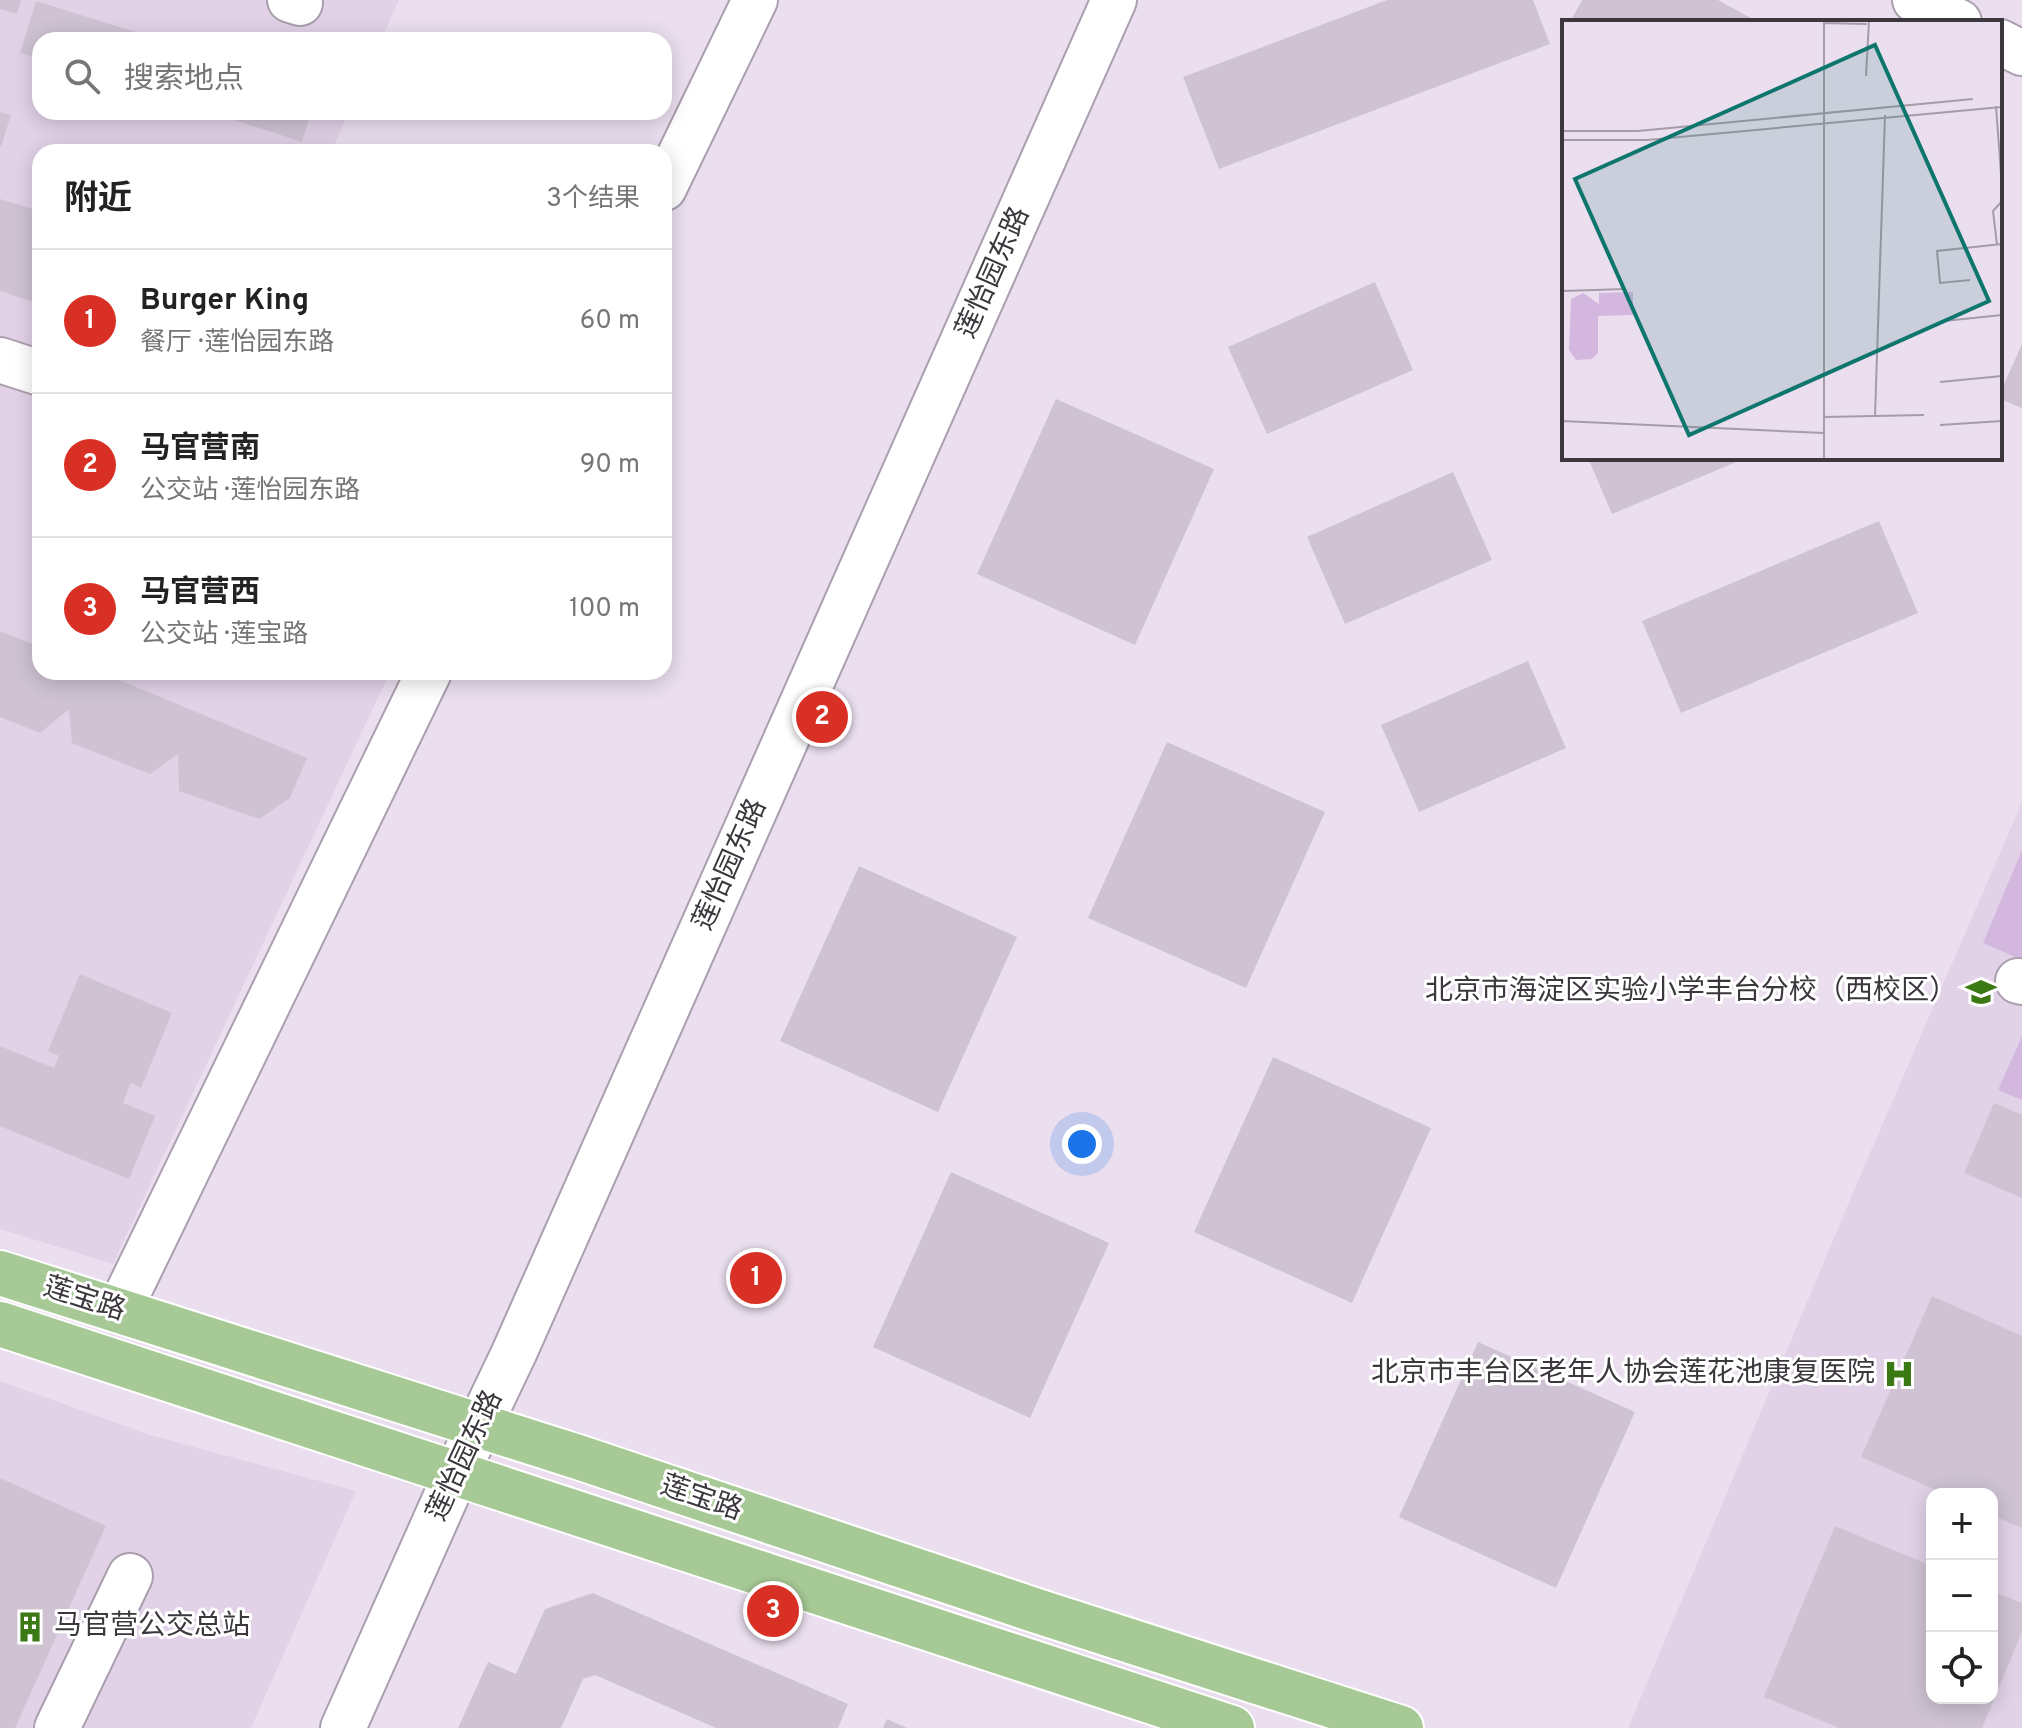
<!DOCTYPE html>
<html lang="zh">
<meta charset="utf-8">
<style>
:root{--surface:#fff;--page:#f6f6f6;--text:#222;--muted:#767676;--line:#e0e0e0;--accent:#d93025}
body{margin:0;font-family:Overpass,"Noto Sans SC",sans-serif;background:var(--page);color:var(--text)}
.controls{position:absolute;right:24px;bottom:24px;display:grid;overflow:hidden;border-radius:16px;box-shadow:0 4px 20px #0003}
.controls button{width:72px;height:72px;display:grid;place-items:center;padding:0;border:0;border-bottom:2px solid var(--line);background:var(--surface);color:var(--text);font:40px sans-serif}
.you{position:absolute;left:1082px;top:1144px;width:28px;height:28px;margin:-20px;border:6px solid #fff;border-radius:50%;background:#1a73e8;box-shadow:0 0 0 12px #1a73e833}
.badge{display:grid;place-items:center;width:52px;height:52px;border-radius:50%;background:var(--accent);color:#fff;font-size:26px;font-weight:700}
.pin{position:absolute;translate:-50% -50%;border:4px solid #fff;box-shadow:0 2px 8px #0006}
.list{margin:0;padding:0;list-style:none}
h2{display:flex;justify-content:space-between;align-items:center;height:104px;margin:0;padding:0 32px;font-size:34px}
h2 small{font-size:26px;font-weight:400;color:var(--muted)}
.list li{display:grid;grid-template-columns:52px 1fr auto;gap:24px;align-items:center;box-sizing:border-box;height:144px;padding:0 32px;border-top:2px solid var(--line)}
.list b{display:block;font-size:30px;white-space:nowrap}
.list p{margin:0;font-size:26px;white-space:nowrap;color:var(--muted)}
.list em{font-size:26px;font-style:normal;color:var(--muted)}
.icon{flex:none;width:44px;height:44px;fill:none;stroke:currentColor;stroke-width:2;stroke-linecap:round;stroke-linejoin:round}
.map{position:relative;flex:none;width:2022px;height:1728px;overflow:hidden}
.search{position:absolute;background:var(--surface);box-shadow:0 4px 20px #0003;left:32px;top:32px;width:640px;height:88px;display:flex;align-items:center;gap:20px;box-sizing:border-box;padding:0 28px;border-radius:24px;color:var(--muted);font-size:30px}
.panel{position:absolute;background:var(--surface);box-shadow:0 4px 20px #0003;left:32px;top:144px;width:640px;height:536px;border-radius:24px}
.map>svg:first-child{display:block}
.built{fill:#e2d2e8;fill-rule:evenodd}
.green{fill:#d4b7df}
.building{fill:#cfc3d3}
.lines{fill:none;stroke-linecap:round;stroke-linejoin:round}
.minor-casing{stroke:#aa9faf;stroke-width:48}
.major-casing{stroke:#fff;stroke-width:48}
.minor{stroke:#fff;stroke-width:44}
.major{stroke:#a6c995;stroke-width:44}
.labels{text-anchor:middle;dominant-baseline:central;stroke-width:6;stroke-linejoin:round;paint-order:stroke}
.street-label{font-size:28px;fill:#3b373d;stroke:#fff}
.poi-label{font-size:28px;fill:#3b373d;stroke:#fff;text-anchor:end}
.inset-road{fill:none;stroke:#a59ca8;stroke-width:2}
.view{fill:#0f766e;fill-opacity:0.15;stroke:#0f766e;stroke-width:4}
.inset-edge{fill:none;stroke:#3b373d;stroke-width:4}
</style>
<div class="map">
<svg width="2022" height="1728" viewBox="0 0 2022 1728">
<rect width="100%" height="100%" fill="#ebdfef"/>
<path class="built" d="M0 0H399L381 40H40V112H349L331 152H40V672H390L113 1264 0 1229Z
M2022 802V1728H1628L1857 1183ZM1932 1494H1992V1698H1932Z
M0 1381 150 1435 356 1491 251 1728H0Z"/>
<path class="green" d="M2022 850V960L1983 943Z
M2022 1036V1100L1998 1090Z"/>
<path class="building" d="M0 0H21L17 14 0 9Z
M1387 0H1533L1550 44 1219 169 1183 77Z
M1582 0H1718L1758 22H1570Z
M36 1 158 39V40H40V59L20 53Z
M0 112 11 115 1 147H0Z
M210 112H311L302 142Z
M0 199 40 211V304L0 291Z
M1375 282 1413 370 1267 434 1228 347Z
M2022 344V408L2000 399V393Z
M1056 399 1214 469 1135 645 977 574Z
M1588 458H1746L1612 514Z
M1453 472 1492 560 1345 624 1307 537Z
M1879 521 1918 613 1681 713 1642 621Z
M0 631 40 647V672H100L307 758 290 798 259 819 179 791 178 754 150 774 72 743 69 709 40 733 0 717Z
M1528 661 1566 748 1419 812 1381 725Z
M1167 742 1325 812 1246 988 1088 918Z
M859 866 1017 937 938 1112 780 1041Z
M80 974 172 1013 141 1088 131 1083 123 1103 155 1116 129 1179 0 1126V1046L54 1068 59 1056 48 1051Z
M1273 1057 1431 1128 1352 1303 1194 1232Z
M1994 1103 2022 1115V1198L1964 1173Z
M951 1172 1109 1243 1030 1418 873 1347Z
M1932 1296 2022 1336V1528L1992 1515V1494H1945L1861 1457Z
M1478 1342 1635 1412 1556 1588 1399 1517Z
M0 1478 106 1526 15 1728H0Z
M1835 1526 1932 1566V1698H1992V1591L2022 1603V1632L1982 1728H1839L1764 1697Z
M593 1593 848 1704 838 1728H716L595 1675 583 1679 561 1728H458L488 1662 516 1674 545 1609Z
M887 1719 907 1728H883Z"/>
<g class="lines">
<g class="minor-casing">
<path id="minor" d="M290 0 300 3
M1915 0 1959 22
M2000 42 2022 53
M664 188 755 0
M0 360 40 373
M2018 981 2022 982
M119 1311 429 672
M57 1728 130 1576
M343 1728 457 1472 514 1353 1114 0"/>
</g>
<g class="major-casing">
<path id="major" d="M0 1273 581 1458 1037 1611 1401 1728
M0 1324 1232 1728"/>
</g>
<use href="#minor" class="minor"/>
<use href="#major" class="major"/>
</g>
<defs>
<g id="school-bare" transform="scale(2.4)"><path d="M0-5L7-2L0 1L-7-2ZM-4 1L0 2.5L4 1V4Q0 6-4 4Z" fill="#3b7914" stroke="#fff" stroke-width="2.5" paint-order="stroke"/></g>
<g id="hospital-bare" transform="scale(2.4)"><path d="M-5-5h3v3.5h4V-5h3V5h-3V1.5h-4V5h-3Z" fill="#3b7914" stroke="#fff" stroke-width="2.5" paint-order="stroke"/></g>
<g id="building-bare" transform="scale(2.4)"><path d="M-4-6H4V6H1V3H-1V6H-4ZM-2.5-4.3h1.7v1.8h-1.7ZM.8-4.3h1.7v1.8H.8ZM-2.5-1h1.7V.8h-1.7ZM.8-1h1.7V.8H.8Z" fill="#3b7914" stroke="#fff" stroke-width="2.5" paint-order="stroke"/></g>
</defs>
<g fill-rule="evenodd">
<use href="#school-bare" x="1981" y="992"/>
<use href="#hospital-bare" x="1899" y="1374"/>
<use href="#building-bare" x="30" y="1627"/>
</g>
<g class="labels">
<g class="street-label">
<text transform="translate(994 273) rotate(-66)">莲怡园东路</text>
<text transform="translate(731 865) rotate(-66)">莲怡园东路</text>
<text transform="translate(84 1300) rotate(18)">莲宝路</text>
<text transform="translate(466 1456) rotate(-65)">莲怡园东路</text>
<text transform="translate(701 1499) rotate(19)">莲宝路</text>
</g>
<g class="poi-label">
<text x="1957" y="992">北京市海淀区实验小学丰台分校（西校区）</text>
<text x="1875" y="1374">北京市丰台区老年人协会莲花池康复医院</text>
<text x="54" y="1627" text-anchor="start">马官营公交总站</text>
</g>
</g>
<g transform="translate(1562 20)">
<rect width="440" height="440" fill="#ebdfef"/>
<path d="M71 272V295L36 296V333L30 339 14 340 7 330 9 279 21 273 37 284V273Z" fill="#d4b7df"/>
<path class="inset-road" d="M262 3 305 4M304 56 307 1M434 86 440 168M0 111H76L411 79M0 120H85L440 87M435 225 431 191 440 181M408 260 378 263 375 231 440 224M0 271 63 269M382 301 440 295M378 362 440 356M313 396 323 95M262 397 362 395M0 401 262 413M378 405 440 401M262 439V1"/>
<path class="view" d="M313 25 427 281 127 415 13 159Z"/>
<rect width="440" height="440" class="inset-edge"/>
</g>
</svg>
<div class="controls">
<button>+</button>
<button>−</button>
<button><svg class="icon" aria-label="locate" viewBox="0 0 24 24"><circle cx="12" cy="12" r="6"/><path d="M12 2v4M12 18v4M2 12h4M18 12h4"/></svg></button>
</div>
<div class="you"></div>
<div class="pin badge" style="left:756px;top:1278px">1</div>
<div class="pin badge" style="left:822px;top:717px">2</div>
<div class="pin badge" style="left:773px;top:1611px">3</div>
<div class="search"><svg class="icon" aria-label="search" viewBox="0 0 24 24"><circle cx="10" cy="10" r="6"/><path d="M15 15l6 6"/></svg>搜索地点</div>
<section class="panel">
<h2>附近<small>3个结果</small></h2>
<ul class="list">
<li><span class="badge">1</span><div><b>Burger King</b><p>餐厅 · 莲怡园东路</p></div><em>60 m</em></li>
<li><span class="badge">2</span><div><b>马官营南</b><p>公交站 · 莲怡园东路</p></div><em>90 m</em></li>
<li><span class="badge">3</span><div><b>马官营西</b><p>公交站 · 莲宝路</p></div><em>100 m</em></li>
</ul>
</section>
</div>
